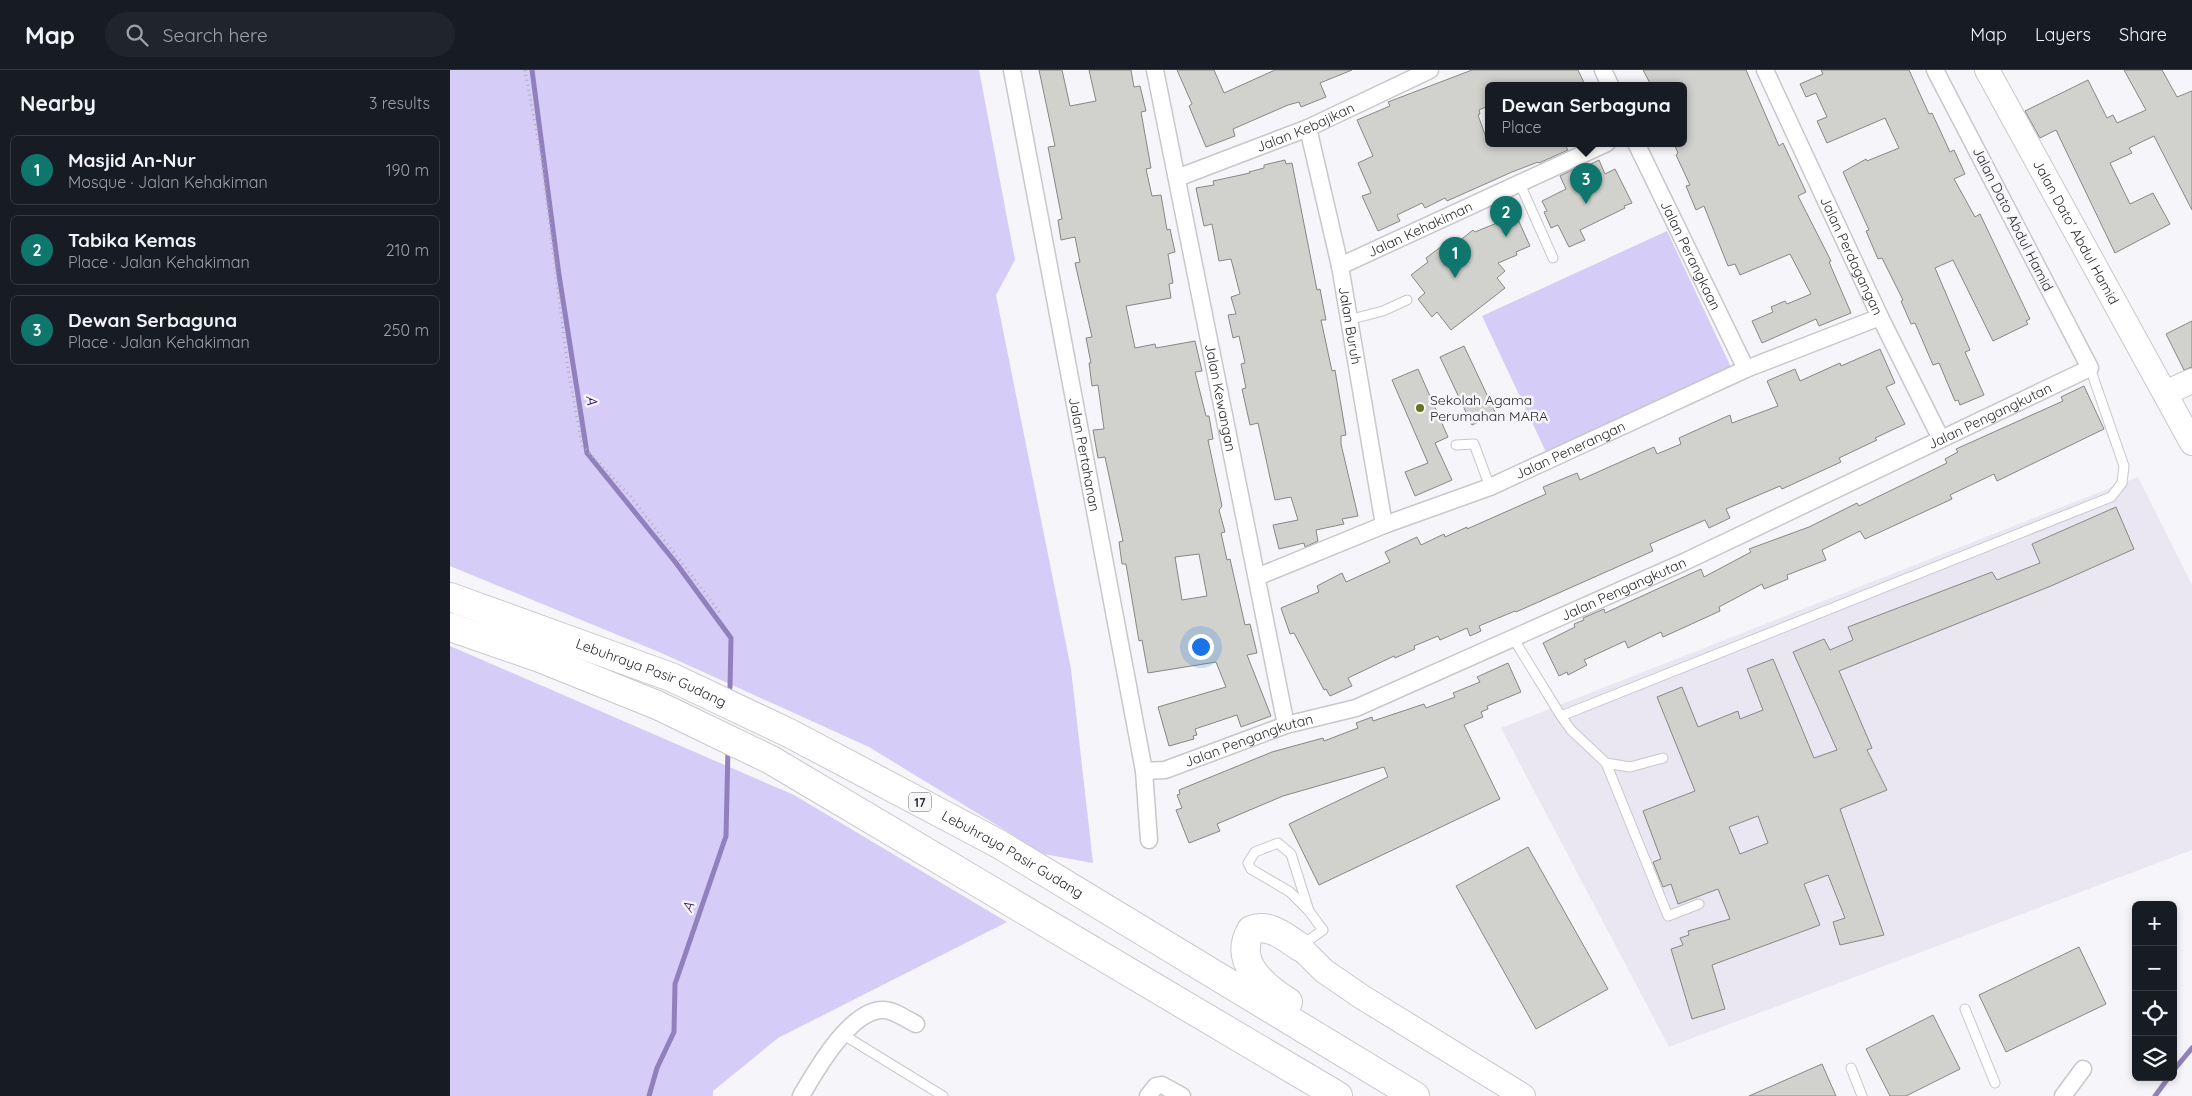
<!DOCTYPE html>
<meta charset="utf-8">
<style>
:root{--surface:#171b24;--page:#20242c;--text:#f1f3f6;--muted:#9ea1a6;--line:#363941;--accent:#0f766e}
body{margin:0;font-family:Quicksand,sans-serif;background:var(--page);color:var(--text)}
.controls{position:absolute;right:15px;bottom:15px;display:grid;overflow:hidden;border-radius:8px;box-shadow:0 2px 8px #0003}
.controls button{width:45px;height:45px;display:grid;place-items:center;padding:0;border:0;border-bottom:1px solid var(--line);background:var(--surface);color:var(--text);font:25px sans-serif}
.you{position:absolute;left:750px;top:576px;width:18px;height:18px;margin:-12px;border:4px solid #fff;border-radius:50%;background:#1a73e8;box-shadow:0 0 0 8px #1a73e833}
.badge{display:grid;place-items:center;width:32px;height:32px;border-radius:50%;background:var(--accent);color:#fff;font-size:16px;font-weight:700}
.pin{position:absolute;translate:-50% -41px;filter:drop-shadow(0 1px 2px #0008)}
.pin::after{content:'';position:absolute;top:26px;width:18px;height:15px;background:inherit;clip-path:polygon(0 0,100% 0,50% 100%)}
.popup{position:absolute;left:1035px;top:12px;width:202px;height:65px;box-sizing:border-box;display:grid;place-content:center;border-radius:8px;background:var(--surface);filter:drop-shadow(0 1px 4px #0005);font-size:16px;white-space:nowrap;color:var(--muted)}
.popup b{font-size:19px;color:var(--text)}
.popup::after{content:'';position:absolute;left:50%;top:100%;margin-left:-10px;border:10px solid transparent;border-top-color:var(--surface)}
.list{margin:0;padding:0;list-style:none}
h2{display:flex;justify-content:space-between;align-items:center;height:65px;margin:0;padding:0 20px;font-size:21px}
h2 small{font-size:16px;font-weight:400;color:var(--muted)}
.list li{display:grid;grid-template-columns:32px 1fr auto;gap:15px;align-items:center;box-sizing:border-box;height:70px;margin:0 10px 10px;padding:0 10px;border:1px solid var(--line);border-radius:8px}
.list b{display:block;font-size:19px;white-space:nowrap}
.list p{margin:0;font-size:16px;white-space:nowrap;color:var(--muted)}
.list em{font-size:16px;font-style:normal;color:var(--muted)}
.icon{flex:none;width:28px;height:28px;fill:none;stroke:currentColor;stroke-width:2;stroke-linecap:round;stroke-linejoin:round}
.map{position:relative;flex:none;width:1742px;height:1026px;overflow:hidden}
header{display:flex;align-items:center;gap:30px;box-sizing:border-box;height:70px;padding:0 25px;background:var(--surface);border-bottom:1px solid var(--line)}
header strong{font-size:24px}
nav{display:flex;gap:28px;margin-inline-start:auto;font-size:18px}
.search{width:350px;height:45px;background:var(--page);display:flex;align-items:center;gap:12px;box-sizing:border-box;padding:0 18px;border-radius:28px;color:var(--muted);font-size:19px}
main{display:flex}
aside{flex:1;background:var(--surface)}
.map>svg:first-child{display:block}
.built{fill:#eae7f3}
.green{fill:#d6ccf8}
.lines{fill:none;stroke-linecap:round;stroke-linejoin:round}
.stream{stroke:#9081bc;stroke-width:5}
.building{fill:#d1d2ce;stroke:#878884;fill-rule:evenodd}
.lane-casing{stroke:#c8c7cc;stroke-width:11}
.street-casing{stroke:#c8c7cc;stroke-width:19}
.secondary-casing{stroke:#c8c7cc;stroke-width:26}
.highway-casing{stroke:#c8c7cc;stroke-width:30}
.path{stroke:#b0b0b4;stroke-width:3;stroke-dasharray:1 4;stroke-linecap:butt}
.lane{stroke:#fff;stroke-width:9}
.street{stroke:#fff;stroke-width:16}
.secondary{stroke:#fff;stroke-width:24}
.highway{stroke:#fff;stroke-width:28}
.poi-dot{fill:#68731d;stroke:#f6f5fa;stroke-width:2}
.labels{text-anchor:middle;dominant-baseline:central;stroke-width:5;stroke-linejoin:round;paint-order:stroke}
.shield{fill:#f6f5fa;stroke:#69696c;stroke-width:1}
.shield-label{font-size:12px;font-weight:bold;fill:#2d2d2f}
.street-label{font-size:14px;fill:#2d2d2f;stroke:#f6f5fa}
.poi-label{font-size:14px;fill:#2d2d2f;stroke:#f6f5fa;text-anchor:start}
.water-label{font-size:15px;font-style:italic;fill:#3a1171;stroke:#f6f5fa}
</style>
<header>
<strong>Map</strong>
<div class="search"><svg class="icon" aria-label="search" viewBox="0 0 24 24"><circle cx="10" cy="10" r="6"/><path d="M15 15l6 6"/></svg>Search here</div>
<nav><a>Map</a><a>Layers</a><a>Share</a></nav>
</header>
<main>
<aside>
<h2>Nearby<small>3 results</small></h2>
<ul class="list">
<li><span class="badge">1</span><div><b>Masjid An-Nur</b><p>Mosque · Jalan Kehakiman</p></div><em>190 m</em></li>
<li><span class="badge">2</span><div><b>Tabika Kemas</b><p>Place · Jalan Kehakiman</p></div><em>210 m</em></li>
<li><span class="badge">3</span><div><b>Dewan Serbaguna</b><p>Place · Jalan Kehakiman</p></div><em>250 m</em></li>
</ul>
</aside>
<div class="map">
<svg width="1742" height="1026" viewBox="0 0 1742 1026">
<rect width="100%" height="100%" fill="#f6f5fa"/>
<path class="built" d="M1688 407 1742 515V780L1219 977 1051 658Z"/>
<path class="green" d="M0 0H529L565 190 546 225 621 599 643 793 594 784 419 677 209 582 0 496Z
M1217 161 1281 297 1096 382 1032 246Z
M0 576 344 725 557 852 328 968 263 1021V1026H0Z"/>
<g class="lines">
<path class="stream" d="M82 0 109 205 137 383 226 493 281 568 280 618
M1723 1001 1742 978
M199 1026 207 998 224 962 225 914 276 766 278 679
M1705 1026 1719 1007"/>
</g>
<path class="building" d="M589 0H612L620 36 646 31 639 0H681L684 17 690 16 696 41 691 42 701 98 696 99 702 126 711 125 717 160 720 159 725 182 718 184 723 213 719 214 721 228 676 236 685 278 705 274 706 278 745 271 752 301 745 302 756 346H759L763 369 758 370 772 436 769 440 775 462 771 463 777 490 780 489 795 555 800 554 807 583 797 585 821 646 791 657 787 645 745 659 747 665 743 666 744 669 719 676 708 637 776 617 766 592 698 603 692 570 689 571 676 494H672L669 472 673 471 655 387 648 388 643 360 654 359 648 315 642 316 639 293H641L636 268 642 267 625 193 630 192 625 167 611 170 608 150 612 149 598 77 605 76ZM749 484 757 526 732 530 725 487Z
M727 0H764L774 23 825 0H902L870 13 876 27 851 37 849 32 838 35 783 59 785 66 756 77 739 36 742 34Z
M1022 0H1128L1135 15H1038V36L1029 40 1030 44 1028 45 1038 73H1114L1118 80 1089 93 1088 92 1062 102 997 131 995 128 975 138 972 133 947 145 950 151 928 161 912 126 921 123 908 93 923 86 907 50 940 36 938 32Z
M1193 0H1296L1329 76 1333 73 1356 122 1348 126 1381 191 1379 192 1401 243 1369 256 1366 249 1312 273 1302 251 1323 242 1321 237 1335 231 1337 234 1361 224 1340 184 1290 205 1285 194 1278 196 1254 136 1246 140 1236 116 1240 115 1226 85 1228 83 1225 76 1234 73V15H1201Z
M1371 0H1459L1479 44 1482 43 1500 82 1504 80 1515 104 1504 109 1525 147 1530 144 1580 249 1576 251 1578 254 1543 271 1503 190 1485 198 1520 280 1515 282 1534 325 1510 335 1508 330 1505 331 1489 293 1483 295 1465 253 1461 254 1451 231 1453 230 1432 188 1428 189 1416 161 1419 160 1393 102 1416 89 1417 91 1449 78 1435 48 1377 73 1367 51 1377 47 1366 23 1356 27 1350 14 1373 4Z
M1674 0H1712L1727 27 1742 21V140L1704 66 1679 78 1682 83 1660 93 1680 134 1703 123 1720 154 1665 183 1606 60 1590 68 1575 41 1638 10 1657 48 1663 45 1667 53 1696 40Z
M835 90 836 94 842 93 867 220 870 219 876 250H871L882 301 885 300 896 365 891 366V374L908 446 892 449 894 454 866 460 868 471 855 477 854 473 829 479 823 455 848 450 841 427 825 430 808 353 800 355 792 319 796 318 791 294 795 293 789 266 783 268 778 245 786 244 781 227 790 224 781 189 769 191 762 154 754 156 746 118 764 115 763 111 800 103 799 102 814 98V95Z
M1149 90 1155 104 1165 99 1182 133 1174 136 1175 138 1130 160 1135 170 1119 177 1108 155 1101 158 1094 142 1097 141 1092 131 1116 119 1110 106 1126 98 1127 101Z
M1066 145 1080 176 1066 182 1067 185 1048 193 1055 201 1047 208 1055 218 1001 260 987 242 982 247 968 229 975 223 961 205 978 192 976 188 1004 167 1008 172 1023 160 1025 162Z
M1742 251V297L1734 300 1716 264Z
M1014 276 1046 344 1022 355 990 287Z
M1430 279 1445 313 1436 317 1455 354 1425 368 1427 370 1389 388 1391 392 1332 419 1330 416 1276 439 1280 448 1259 458 1255 450 1200 474 1203 481 1066 542 1065 541 1029 556 1031 561 1020 566 1017 558 990 570 988 566 964 576 965 579 945 588 944 586 898 608 902 616 880 626 876 619 874 620 844 563 840 564 831 538 869 522 867 516 892 503 896 512 940 492 935 482 967 467 971 475 994 464 995 467 1017 457V459L1096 424 1093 417 1127 403 1130 410 1204 377 1207 384 1231 374 1229 368 1280 345 1282 353 1328 336 1317 311 1345 299 1350 311 1390 293 1391 296Z
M968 299 998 367 985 373 1002 410 965 426 955 402 978 393 942 310Z
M1634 316 1654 359 1547 411 1544 404 1500 425 1502 429 1415 469 1410 461 1372 480 1376 490 1337 505 1338 509 1314 519 1312 514 1269 537 1270 541 1213 567 1211 562 1178 578 1175 571 1134 590 1137 595 1118 605 1117 602 1109 606 1093 573 1125 557 1124 554 1134 550 1133 548 1154 539 1155 543 1251 499 1254 507 1301 482 1299 479 1359 457 1407 433 1409 436 1497 393 1495 389 1508 382 1506 379 1613 331 1611 327Z
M1666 437 1684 479 1601 516 1389 601 1422 678 1417 680 1437 720 1390 739 1434 865 1390 875 1383 852 1395 848 1378 805 1354 814 1370 855 1262 895 1275 939 1242 949 1221 879 1233 875 1230 868 1239 865 1238 861 1280 849 1268 819 1228 834 1221 814 1213 817 1203 792 1211 789 1193 741 1245 721 1207 627 1232 617 1248 657 1288 641 1290 649 1313 640 1297 599 1323 589 1364 688 1387 680 1343 582 1374 569 1380 580 1403 570 1398 557 1542 502 1547 510 1590 493 1582 474ZM1308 746 1318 773 1290 784 1279 757Z
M1058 593 1071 622 1037 636 1038 639 1031 642 1033 647 1014 655 1050 729 869 815 839 754 938 707 934 697 833 726 767 754 770 761 739 773 726 740 732 738 727 725 730 724 729 720 822 682 873 668 874 671 908 658 906 653 922 647 923 651 974 634 976 638 1005 627 1003 623 1030 612 1027 607Z
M1078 777 1158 919 1086 959 1006 816Z
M1629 877 1656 934 1556 982 1529 925Z
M1483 945 1510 999 1456 1026H1440L1416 979Z
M1372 994 1386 1026H1299Z"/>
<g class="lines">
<g class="lane-casing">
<path id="lane" d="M1070 114 1103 188
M898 250 933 241 957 230
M1006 375 1024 374 1040 417
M1063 568 1111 646
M1213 688 1180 697 1156 693 1121 660 1111 646 1661 427 1672 413 1674 396 1640 298
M1156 693 1218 846 1249 834
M852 875 873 860 859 841 840 822 801 799 798 793 805 782 828 773 841 784 859 841
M1515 939 1545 1013
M392 964 493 1026
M1401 998 1412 1026"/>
</g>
<g class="street-casing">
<g id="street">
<path id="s1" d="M562 0 694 701 699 770"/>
<path id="s2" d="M705 0 836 655"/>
<path d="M1153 0 1160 15"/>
<path id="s3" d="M1315 0 1430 247 1491 369"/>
<path id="s4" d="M858 58 890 196 934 455"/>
<path id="s5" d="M1186 73 1296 299"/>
<path id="s6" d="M727 108 858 58 980 0"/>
<path id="s7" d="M890 196 1157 73"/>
<path id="s8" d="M807 507 934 455 1040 417 1296 299 1430 247"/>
<path id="s9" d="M694 701 715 700 836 655 906 638 1234 492 1640 298 1485 0"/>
<path d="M351 1026C365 1002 401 938 434 940 444 940 457 950 466 954"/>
<path d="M698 1026 706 1016 712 1015 732 1026"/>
<path d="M1613 1026 1633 999"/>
</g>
</g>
<g class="secondary-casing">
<g id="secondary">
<path id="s10" d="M1537 0 1742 373"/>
<path d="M1715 323 1742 311"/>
<path d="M850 877 874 901 912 927 1073 1026"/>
</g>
</g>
<g class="highway-casing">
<g id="highway">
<path id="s11" d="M0 527 221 607 339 663 549 774 965 1026"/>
<path d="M0 557 90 588 207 635 321 690 888 1026"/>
<path d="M838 932C813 916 783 892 801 860 819 853 835 867 850 877"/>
</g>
</g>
<path class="path" d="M75 0 91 85 118 299 132 375 181 427 271 544"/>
<use href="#lane" class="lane"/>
<use href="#street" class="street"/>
<use href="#secondary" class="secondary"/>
<use href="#highway" class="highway"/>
</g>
<circle class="poi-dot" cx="970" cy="338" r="5"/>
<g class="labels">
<rect class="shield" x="459" y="722.5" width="22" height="19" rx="4"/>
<g class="shield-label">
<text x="470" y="732">17</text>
</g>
<g class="street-label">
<text stroke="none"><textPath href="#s6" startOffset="138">Jalan Kebajikan</textPath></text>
<text transform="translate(1563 149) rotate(63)">Jalan Dato Abdul Hamid</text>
<text stroke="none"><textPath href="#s7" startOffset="88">Jalan Kehakiman</textPath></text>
<text stroke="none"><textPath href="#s10" startOffset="185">Jalan Dato' Abdul Hamid</textPath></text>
<text stroke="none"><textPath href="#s3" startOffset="205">Jalan Perdagangan</textPath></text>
<text stroke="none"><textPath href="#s5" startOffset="125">Jalan Perangkaan</textPath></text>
<text stroke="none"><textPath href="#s4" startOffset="202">Jalan Buruh</textPath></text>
<text stroke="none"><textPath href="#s2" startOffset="334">Jalan Kewangan</textPath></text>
<text stroke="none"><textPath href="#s9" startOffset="920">Jalan Pengangkutan</textPath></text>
<text stroke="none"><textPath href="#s8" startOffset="338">Jalan Penerangan</textPath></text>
<text stroke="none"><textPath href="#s1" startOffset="391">Jalan Pertahanan</textPath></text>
<text stroke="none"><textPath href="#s9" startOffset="515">Jalan Pengangkutan</textPath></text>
<text stroke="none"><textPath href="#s11" startOffset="215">Lebuhraya Pasir Gudang</textPath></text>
<text stroke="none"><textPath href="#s9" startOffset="110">Jalan Pengangkutan</textPath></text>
<text stroke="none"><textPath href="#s11" startOffset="620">Lebuhraya Pasir Gudang</textPath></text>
</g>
<g class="poi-label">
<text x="980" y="330">Sekolah Agama<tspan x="980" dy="16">Perumahan MARA</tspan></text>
</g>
<g class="water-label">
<text transform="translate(142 330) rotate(81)">A</text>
<text transform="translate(238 837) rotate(-71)">A</text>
</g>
</g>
</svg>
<div class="controls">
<button>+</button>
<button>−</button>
<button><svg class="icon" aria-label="locate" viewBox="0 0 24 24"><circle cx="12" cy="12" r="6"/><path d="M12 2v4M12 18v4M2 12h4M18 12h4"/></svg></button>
<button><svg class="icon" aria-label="layers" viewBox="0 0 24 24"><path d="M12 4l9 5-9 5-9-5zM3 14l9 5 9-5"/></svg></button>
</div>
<div class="you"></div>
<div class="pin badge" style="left:1005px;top:208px">1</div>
<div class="pin badge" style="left:1056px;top:167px">2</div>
<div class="pin badge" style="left:1136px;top:134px">3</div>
<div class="popup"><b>Dewan Serbaguna</b>Place</div>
</div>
</main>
